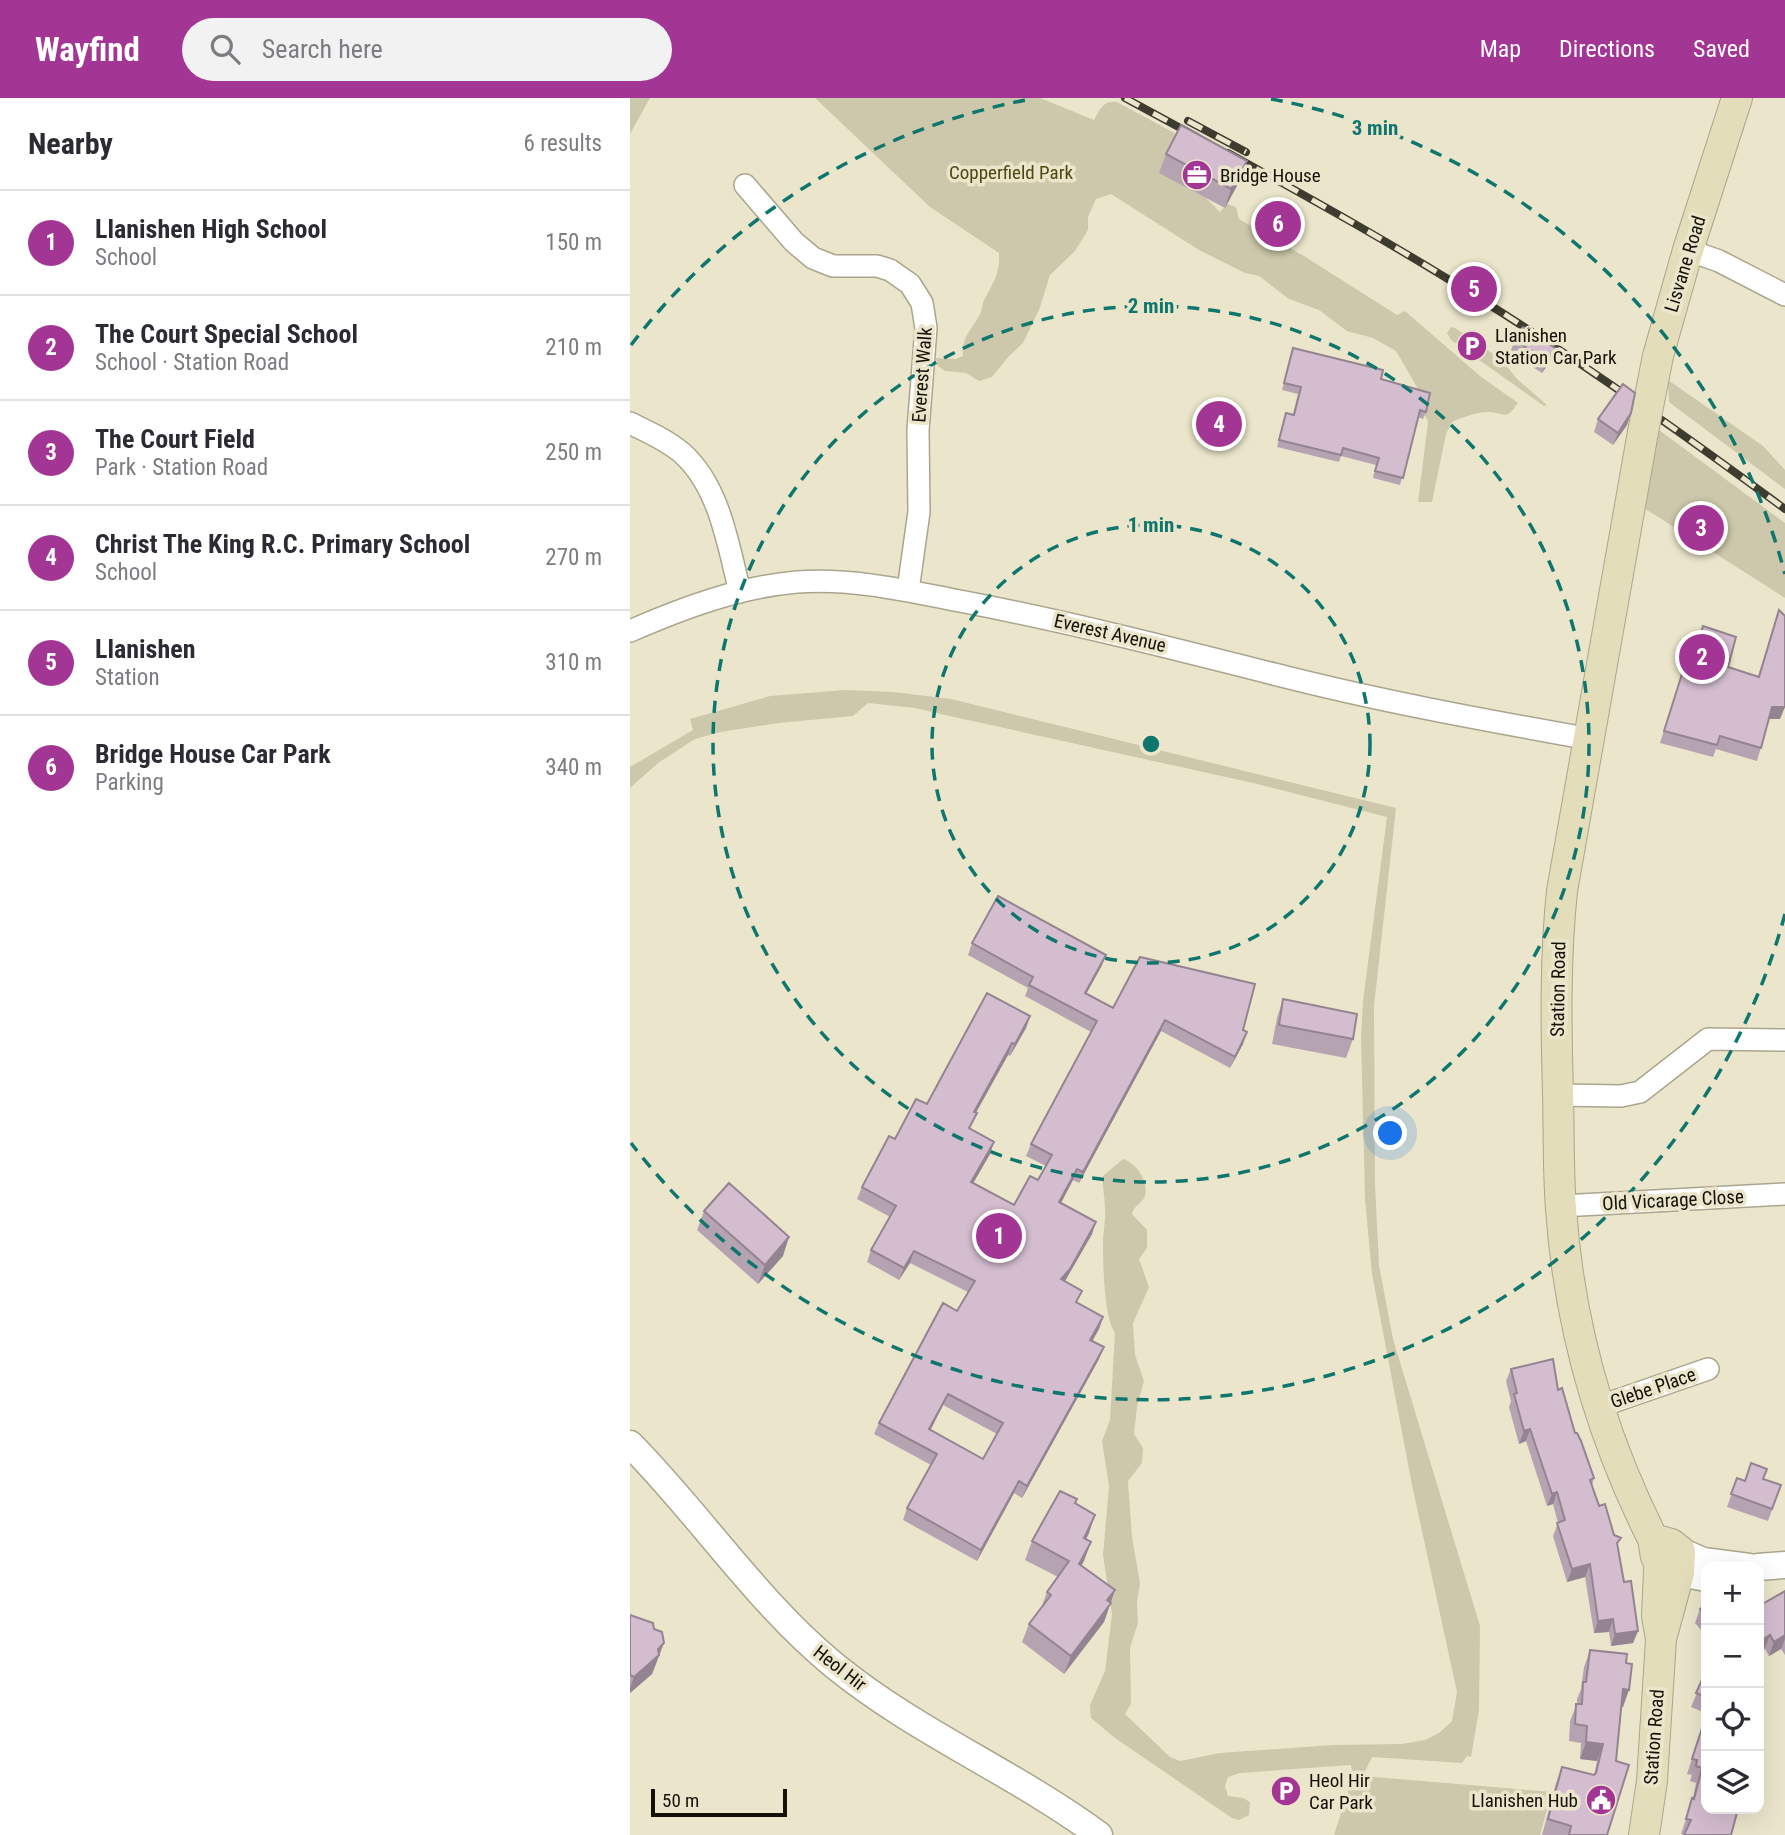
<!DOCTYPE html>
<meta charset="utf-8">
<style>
:root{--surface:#fff;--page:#f2f2f3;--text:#2b2b33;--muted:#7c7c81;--line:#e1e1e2;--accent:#a33594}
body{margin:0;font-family:"Roboto Condensed",sans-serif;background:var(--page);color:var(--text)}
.controls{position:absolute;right:21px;bottom:21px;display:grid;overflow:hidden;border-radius:14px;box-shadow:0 7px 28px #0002}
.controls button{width:63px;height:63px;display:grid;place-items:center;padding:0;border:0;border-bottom:2px solid var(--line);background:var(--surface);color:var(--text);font:35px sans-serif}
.scale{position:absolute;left:21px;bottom:18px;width:136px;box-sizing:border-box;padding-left:7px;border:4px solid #131108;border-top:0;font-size:19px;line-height:24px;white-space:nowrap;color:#131108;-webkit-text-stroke:5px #ebe6cb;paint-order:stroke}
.you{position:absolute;left:761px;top:1036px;width:24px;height:24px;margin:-18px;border:5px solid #fff;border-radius:50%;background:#1a73e8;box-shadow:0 0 0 10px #1a73e833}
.badge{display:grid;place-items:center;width:46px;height:46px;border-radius:50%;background:var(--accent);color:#fff;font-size:23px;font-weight:700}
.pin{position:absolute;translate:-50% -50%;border:4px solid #fff;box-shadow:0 2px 7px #0006}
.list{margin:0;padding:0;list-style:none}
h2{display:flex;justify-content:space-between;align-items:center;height:91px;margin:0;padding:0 28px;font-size:30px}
h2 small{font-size:23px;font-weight:400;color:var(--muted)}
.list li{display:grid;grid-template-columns:46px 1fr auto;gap:21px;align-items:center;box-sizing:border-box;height:105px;padding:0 28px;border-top:2px solid var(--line)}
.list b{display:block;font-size:26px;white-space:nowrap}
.list p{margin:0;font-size:23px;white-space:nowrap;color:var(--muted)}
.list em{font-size:23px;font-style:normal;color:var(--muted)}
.icon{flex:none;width:38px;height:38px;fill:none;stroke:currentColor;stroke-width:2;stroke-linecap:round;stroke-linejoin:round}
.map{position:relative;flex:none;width:1155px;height:1737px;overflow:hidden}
header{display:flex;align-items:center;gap:42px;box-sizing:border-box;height:98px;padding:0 35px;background:var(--accent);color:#fff}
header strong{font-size:33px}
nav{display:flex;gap:38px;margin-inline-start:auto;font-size:24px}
.search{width:490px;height:63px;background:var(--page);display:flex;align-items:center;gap:18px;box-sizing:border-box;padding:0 24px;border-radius:38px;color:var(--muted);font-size:26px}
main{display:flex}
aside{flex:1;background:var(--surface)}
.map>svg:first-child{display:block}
.green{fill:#cdc8ab}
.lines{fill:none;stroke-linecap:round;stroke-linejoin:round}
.minor-casing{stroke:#aaa58c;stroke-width:24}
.tertiary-casing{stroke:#aaa58c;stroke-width:29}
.secondary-casing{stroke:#aaa58c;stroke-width:32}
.minor{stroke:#fff;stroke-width:21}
.tertiary{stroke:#fff;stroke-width:26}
.secondary{stroke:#e3ddba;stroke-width:30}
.rail-casing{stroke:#3e3c2f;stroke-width:8}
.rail{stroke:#ebe6cb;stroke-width:5;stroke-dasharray:16;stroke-linecap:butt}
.secondary-bridge-casing{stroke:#aaa58c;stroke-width:32;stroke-linecap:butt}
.secondary-bridge{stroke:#e3ddba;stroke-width:30}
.wall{fill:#b6a3b2;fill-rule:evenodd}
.shaded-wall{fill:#948491}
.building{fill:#d4bdcf;stroke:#948491;stroke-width:2;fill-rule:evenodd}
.ring{fill:none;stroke:#0f766e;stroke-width:3.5;stroke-dasharray:12 9}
.labels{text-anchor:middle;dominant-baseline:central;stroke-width:7;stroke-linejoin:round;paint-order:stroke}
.park-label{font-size:19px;fill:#4f4612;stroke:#ebe6cb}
.poi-label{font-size:19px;fill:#131108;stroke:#ebe6cb;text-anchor:start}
.street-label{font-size:19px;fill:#131108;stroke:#ebe6cb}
.centre{fill:#0f766e;stroke:#ebe6cb;stroke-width:3.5}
.ring-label{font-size:21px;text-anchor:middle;font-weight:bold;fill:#0f766e;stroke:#ebe6cb;stroke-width:7;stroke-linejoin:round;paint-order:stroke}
</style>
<header>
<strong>Wayfind</strong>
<div class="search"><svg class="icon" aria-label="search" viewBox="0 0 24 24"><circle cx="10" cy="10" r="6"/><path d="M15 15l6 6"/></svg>Search here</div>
<nav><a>Map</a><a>Directions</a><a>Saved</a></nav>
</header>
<main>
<aside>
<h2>Nearby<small>6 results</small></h2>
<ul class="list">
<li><span class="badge">1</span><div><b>Llanishen High School</b><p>School</p></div><em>150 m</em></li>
<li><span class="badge">2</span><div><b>The Court Special School</b><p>School · Station Road</p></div><em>210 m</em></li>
<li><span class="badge">3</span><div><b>The Court Field</b><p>Park · Station Road</p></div><em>250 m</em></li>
<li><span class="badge">4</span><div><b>Christ The King R.C. Primary School</b><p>School</p></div><em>270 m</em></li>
<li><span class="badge">5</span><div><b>Llanishen</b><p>Station</p></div><em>310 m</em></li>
<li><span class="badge">6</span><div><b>Bridge House Car Park</b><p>Parking</p></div><em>340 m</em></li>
</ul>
</aside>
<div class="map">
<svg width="1155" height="1737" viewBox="0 0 1155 1737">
<rect width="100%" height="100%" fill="#ebe6cb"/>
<path class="green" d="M0 0H20L0 36Z
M185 0H410L464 22C470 11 473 2 487 4L615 73 618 77 617 81 610 82 575 99 590 114 597 106 606 109 609 121 674 158 767 217 775 213 850 278 888 305C876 322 877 316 860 314 850 313 832 319 822 324L816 336 802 404H788L798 324 793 313 794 301 766 253 743 240 717 233 689 212 659 201 629 178 615 175 569 152 481 96 466 101 458 119V132L445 153 420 177 409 212 393 245 379 258 362 279 349 283 336 275 315 273 307 267 306 260 326 261 333 258C331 240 341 232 349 218 352 213 352 207 354 202 363 185 370 176 369 155L300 109Z
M821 229 825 230 872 262 887 281 917 307 914 308 821 242 817 235Z
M1038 282 1133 348 1155 372V391L1039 304Z
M1029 332 1155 425V500L1014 410Z
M215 592 264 594 321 601 766 710 744 908 745 1087 749 1167 763 1241 850 1528 849 1612 841 1659 837 1658 832 1665 742 1659 733 1678 922 1694 910 1737H704L723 1678 721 1667 610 1675 598 1679 595 1688 598 1698 613 1700 620 1704 619 1717 609 1722 602 1720 485 1640 461 1620 460 1607 475 1573 482 1516 473 1457 479 1388 472 1343 480 1322 485 1235C474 1220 473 1165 473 1144 473 1133 476 1122 475 1111 475 1099 472 1090 473 1078L493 1061C506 1065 519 1083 515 1098 512 1106 504 1107 502 1116L517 1132V1150L509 1161 519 1189 503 1225 505 1257 514 1283 507 1309 504 1336 513 1350 512 1365 498 1383 502 1439 510 1485 507 1504 508 1525 500 1550 501 1606 495 1616 540 1659 550 1663 590 1655 703 1647 772 1646 795 1642 809 1635 822 1623 827 1594 782 1387 742 1176 735 1101 731 940 733 903 757 719 623 685 315 617 285 610 238 605 223 618 149 625 90 634 65 641 28 665 0 690V669L63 632 60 621 140 598Z"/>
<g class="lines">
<g class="minor-casing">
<path id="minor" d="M115 87 164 144 183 160 203 168H247L260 172 280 186 292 205 296 230 288 332 289 414 278 492
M1058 152 1089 163 1155 197
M0 325C18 334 37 342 52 355 90 389 98 447 110 494
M0 533C53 510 109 489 167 484 225 480 278 493 335 504 439 524 541 550 644 576 749 603 854 622 960 641
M928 997 991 998 1010 994 1078 941 1155 942
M931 1108 1155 1096
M968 1309 1078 1271"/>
</g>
<g class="tertiary-casing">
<path id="tertiary" d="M0 1346C71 1418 127 1504 205 1568 286 1634 385 1675 469 1737
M1128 1469 1155 1467
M1076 1480 1049 1475 1032 1465 1039 1456 1050 1453 1073 1463 1119 1469"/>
</g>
<g class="secondary-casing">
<path id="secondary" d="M1028 258 1058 152 1107 0
M1013 334 932 793C925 860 926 927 928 994 929 1033 928 1072 931 1111 939 1226 971 1338 1023 1441L1026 1459 1032 1465 1029 1472 1027 1518 1031 1541
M1014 1737 1022 1683 1031 1541 1049 1475 1050 1453 1041 1446 1023 1441"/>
</g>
<use href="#minor" class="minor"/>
<use href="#tertiary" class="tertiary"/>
<use href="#secondary" class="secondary"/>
<g class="rail-casing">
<path id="rail" d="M495 0 567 39
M558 23 616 54
M598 55C683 102 768 149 850 201 955 266 1056 338 1155 411"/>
</g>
<use href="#rail" class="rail"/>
<g class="secondary-bridge-casing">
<path id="secondary-bridge" d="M1013 334 1028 258"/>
</g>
<use href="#secondary-bridge" class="secondary-bridge"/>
</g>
<path class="wall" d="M536 56 610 82 595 110 529 75Z
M885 242 925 250 921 262 912 275 880 254Z
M663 250 751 281 796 314 793 321 788 319 770 387 743 380 746 367 711 358 709 364 647 349 656 315 663 316 668 296 652 292Z
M1001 315 997 327 983 347 964 334 968 321Z
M1149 512 1150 621H1139L1127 663 1086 651 1083 659 1030 645 1058 557 1063 559 1073 528 1098 569 1128 578Z
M342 845 476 857 471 869 456 896 483 910 613 932V946L600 970 531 933 449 1085 443 1082 431 1105 462 1136 435 1183 448 1205 473 1219 469 1231 462 1243 469 1261 392 1400 384 1395 347 1463 273 1422 277 1410 301 1367 244 1336 249 1325 327 1213 338 1194 280 1165 269 1182 237 1164 241 1152 260 1119 227 1101 232 1089 265 1041 297 1006 400 918 396 930 380 958 378 957 346 1015 340 1031 360 1056 343 1085 384 1107 408 1082 416 1068 396 1058 401 1046 461 934 395 898 398 890 338 857ZM313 1307 367 1336 353 1361 300 1332Z
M653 901 723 941 716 960 642 946 647 920Z
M74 1113 153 1158 128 1186 67 1132Z
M881 1271 928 1292 945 1335 964 1380 962 1387 987 1450 994 1484 1008 1533 1003 1545 981 1548 979 1534 964 1535 955 1479 937 1484 923 1438 928 1425 923 1406 917 1408 896 1343 889 1346 879 1309 881 1303 876 1283Z
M1107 1380 1114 1383 1133 1381 1151 1387 1138 1423 1097 1409Z
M447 1401 446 1406 459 1435 456 1441 461 1444 451 1467 485 1492 474 1524 434 1576 392 1544 399 1526 411 1510 417 1494 428 1479 395 1462 402 1443Z
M1155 1493V1557L1151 1551 1139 1558 1135 1551Z
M1076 1506V1538L1065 1525 1070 1511Z
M0 1517 27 1563 22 1576 0 1595Z
M960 1552 996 1565 993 1609 991 1608 977 1737H912L926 1685 932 1669 964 1677 967 1663 950 1661 951 1645 939 1643 940 1623 947 1606V1601L951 1591 954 1569Z
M1076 1573V1621L1071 1619 1073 1614 1061 1609Z
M1076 1627V1711L1054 1737 1051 1736 1063 1700 1066 1685 1060 1683 1062 1677 1057 1676 1072 1630 1075 1633Z"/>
<path class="shaded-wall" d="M617 63 610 82 595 110 601 91Z
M925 250 921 262 912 275 917 263Z
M1001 315 997 327 983 347 988 335Z
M1142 609H1155L1150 621H1137Z
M476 857 471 869 450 907 455 895Z
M400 918 396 930 380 958 385 946Z
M535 922 531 933 449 1085 453 1074Z
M617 934 613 946 600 970 605 959Z
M382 945 378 957 340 1025 344 1014Z
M364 1044 360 1056 337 1096 341 1084Z
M447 1071 443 1082 425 1116 429 1104Z
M466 1124 462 1136 435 1183 427 1193 431 1181Z
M159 1139 153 1158 128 1186 135 1167Z
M284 1153 280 1165 269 1182 274 1170Z
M473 1219 469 1231 456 1254 460 1242Z
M474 1249 469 1261 392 1400 397 1388Z
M318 1296 313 1307 295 1343 299 1331Z
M900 1331 896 1343 889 1346 894 1333Z
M389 1383 384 1395 347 1463 351 1452Z
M927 1394 923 1406 917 1408 922 1396Z
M465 1417 459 1435 447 1459 454 1440Z
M461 1444 454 1463 442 1484 449 1466Z
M960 1466 955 1479 937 1484 942 1471Z
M485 1492 474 1524 434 1576 441 1558 477 1502Z
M983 1521 979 1534 964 1535 968 1523Z
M1008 1533 1003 1545 981 1548 985 1536Z
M1140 1537 1135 1551 1129 1555V1544Z
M1155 1537V1541L1151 1551 1139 1558 1144 1544Z
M34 1545 22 1576 0 1595V1590L4 1579Z
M993 1591 999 1592 993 1609 987 1608Z
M956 1644 973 1646 967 1663 950 1661Z"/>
<path class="building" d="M551 27 617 63 601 91 536 56Z
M893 229 925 250 917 263 885 242Z
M663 250 753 272 751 281 800 295 796 314 790 312 773 380 745 373 749 360 713 350 711 357 649 342 656 315 664 317 671 289 654 285Z
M993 286 1005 295 1001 315 988 335 968 321Z
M1149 512 1155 518V609H1142L1131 650 1090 638 1087 647 1034 633 1058 557 1063 559 1073 528 1106 539 1098 569 1129 579Z
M368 798 476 857 455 895 483 910 510 859 625 886 613 932 617 934 605 959 535 922 453 1074 447 1071 429 1104 466 1124 440 1171 431 1181 452 1193 446 1204 473 1219 460 1242 474 1249 397 1388 389 1383 351 1452 277 1410 307 1356 249 1325 313 1205 327 1213 345 1183 284 1153 274 1170 241 1152 266 1108 232 1089 259 1038 265 1041 286 1001 297 1006 357 895 400 918 385 946 382 945 344 1014 347 1015 339 1030 364 1044 341 1084 384 1107 400 1078 408 1082 422 1057 401 1046 467 923 399 887 403 879 342 845ZM318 1296 373 1325 353 1361 299 1331Z
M653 901 727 916 723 941 649 927Z
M99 1085 159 1139 135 1167 74 1113Z
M923 1261 928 1292 932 1290 945 1335H947L951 1343 964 1380 960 1382 969 1408 975 1406 984 1437 991 1440 987 1445 994 1484 1001 1483 1008 1533 985 1536 983 1521 968 1523 960 1466 942 1471 927 1425 935 1422 927 1394 922 1396 900 1331 894 1333 884 1296 887 1295 881 1271Z
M1121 1365 1137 1371 1133 1381 1151 1387 1142 1411 1101 1396 1107 1380 1115 1383Z
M430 1393 447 1401 445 1405 465 1417 454 1440 461 1444 449 1466 485 1492 477 1502 481 1505 441 1558 399 1526 421 1497 417 1494 439 1463 402 1443Z
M1155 1493V1537L1144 1544 1140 1537 1129 1544V1508Z
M1076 1506V1518L1070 1511Z
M0 1517 23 1525 24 1531 32 1534 34 1545 28 1551 29 1557 4 1579 0 1577Z
M960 1552 997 1556 996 1565 1002 1566 999 1592 993 1591 986 1663 999 1667 977 1737H939L941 1728 918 1721 932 1669 964 1677 966 1675 973 1646 956 1644 957 1628 945 1626 946 1606H952L953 1584H956Z
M1076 1573V1599L1066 1595Z
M1072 1630 1076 1635V1633V1711H1108L1101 1737H1054L1061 1722 1056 1721 1062 1700 1064 1701 1072 1670 1066 1668 1067 1662 1062 1661Z"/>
<g class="ring">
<circle cx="521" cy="646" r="219"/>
<circle cx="521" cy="646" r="438"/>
<path d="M1155 816A656 656 0 0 1 1 1045M1 247A656 656 0 0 1 401 1M641 1A656 656 0 0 1 1155 476"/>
</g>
<defs>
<g id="office-disc" transform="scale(1.575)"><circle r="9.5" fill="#a33594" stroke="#ebe6cb"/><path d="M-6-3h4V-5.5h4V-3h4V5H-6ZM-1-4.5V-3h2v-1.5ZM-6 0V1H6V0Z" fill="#fff"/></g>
<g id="parking-disc" transform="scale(1.575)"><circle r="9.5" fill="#a33594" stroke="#ebe6cb"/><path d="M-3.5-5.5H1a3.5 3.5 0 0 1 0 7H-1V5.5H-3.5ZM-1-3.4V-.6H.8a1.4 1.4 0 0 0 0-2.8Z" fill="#fff"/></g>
<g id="civic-disc" transform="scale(1.575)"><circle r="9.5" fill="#a33594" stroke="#ebe6cb"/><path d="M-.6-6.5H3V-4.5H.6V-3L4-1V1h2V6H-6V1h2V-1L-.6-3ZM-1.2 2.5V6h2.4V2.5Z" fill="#fff"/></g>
</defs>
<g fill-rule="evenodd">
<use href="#office-disc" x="567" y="77"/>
<use href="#parking-disc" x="842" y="248"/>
<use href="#parking-disc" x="656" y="1693"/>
<use href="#civic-disc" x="971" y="1702"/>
</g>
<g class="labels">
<g class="park-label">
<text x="381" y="74">Copperfield Park</text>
</g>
<g class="poi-label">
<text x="590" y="77">Bridge House</text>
<text x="865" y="237">Llanishen<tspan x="865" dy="22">Station Car Park</tspan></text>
<text x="679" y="1682">Heol Hir<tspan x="679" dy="22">Car Park</tspan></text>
<text x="948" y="1702" text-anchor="end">Llanishen Hub</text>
</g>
<g class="street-label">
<text transform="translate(1055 166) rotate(-73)">Lisvane Road</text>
<text transform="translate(292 277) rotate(-86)">Everest Walk</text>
<text transform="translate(480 535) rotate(13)">Everest Avenue</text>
<text transform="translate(928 891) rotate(-89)">Station Road</text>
<text transform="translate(1043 1102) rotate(-3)">Old Vicarage Close</text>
<text transform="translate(1023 1290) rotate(-19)">Glebe Place</text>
<text transform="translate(210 1570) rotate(38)">Heol Hir</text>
<text transform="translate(1024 1639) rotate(-86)">Station Road</text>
</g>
</g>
<circle cx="521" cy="646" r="10" class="centre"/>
<g class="ring-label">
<text x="745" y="37">3 min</text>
<text x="521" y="215">2 min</text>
<text x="521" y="434">1 min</text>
</g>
</svg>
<div class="controls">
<button>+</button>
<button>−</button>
<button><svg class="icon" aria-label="locate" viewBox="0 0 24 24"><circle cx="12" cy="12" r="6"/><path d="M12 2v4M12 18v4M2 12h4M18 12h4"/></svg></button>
<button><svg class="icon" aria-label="layers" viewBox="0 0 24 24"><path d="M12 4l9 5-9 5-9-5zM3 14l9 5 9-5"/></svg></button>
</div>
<div class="scale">50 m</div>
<div class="you"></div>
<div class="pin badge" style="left:369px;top:1138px">1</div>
<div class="pin badge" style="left:1072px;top:559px">2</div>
<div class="pin badge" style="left:1071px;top:430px">3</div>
<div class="pin badge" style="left:589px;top:326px">4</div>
<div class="pin badge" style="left:844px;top:191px">5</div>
<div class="pin badge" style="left:648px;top:126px">6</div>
</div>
</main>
